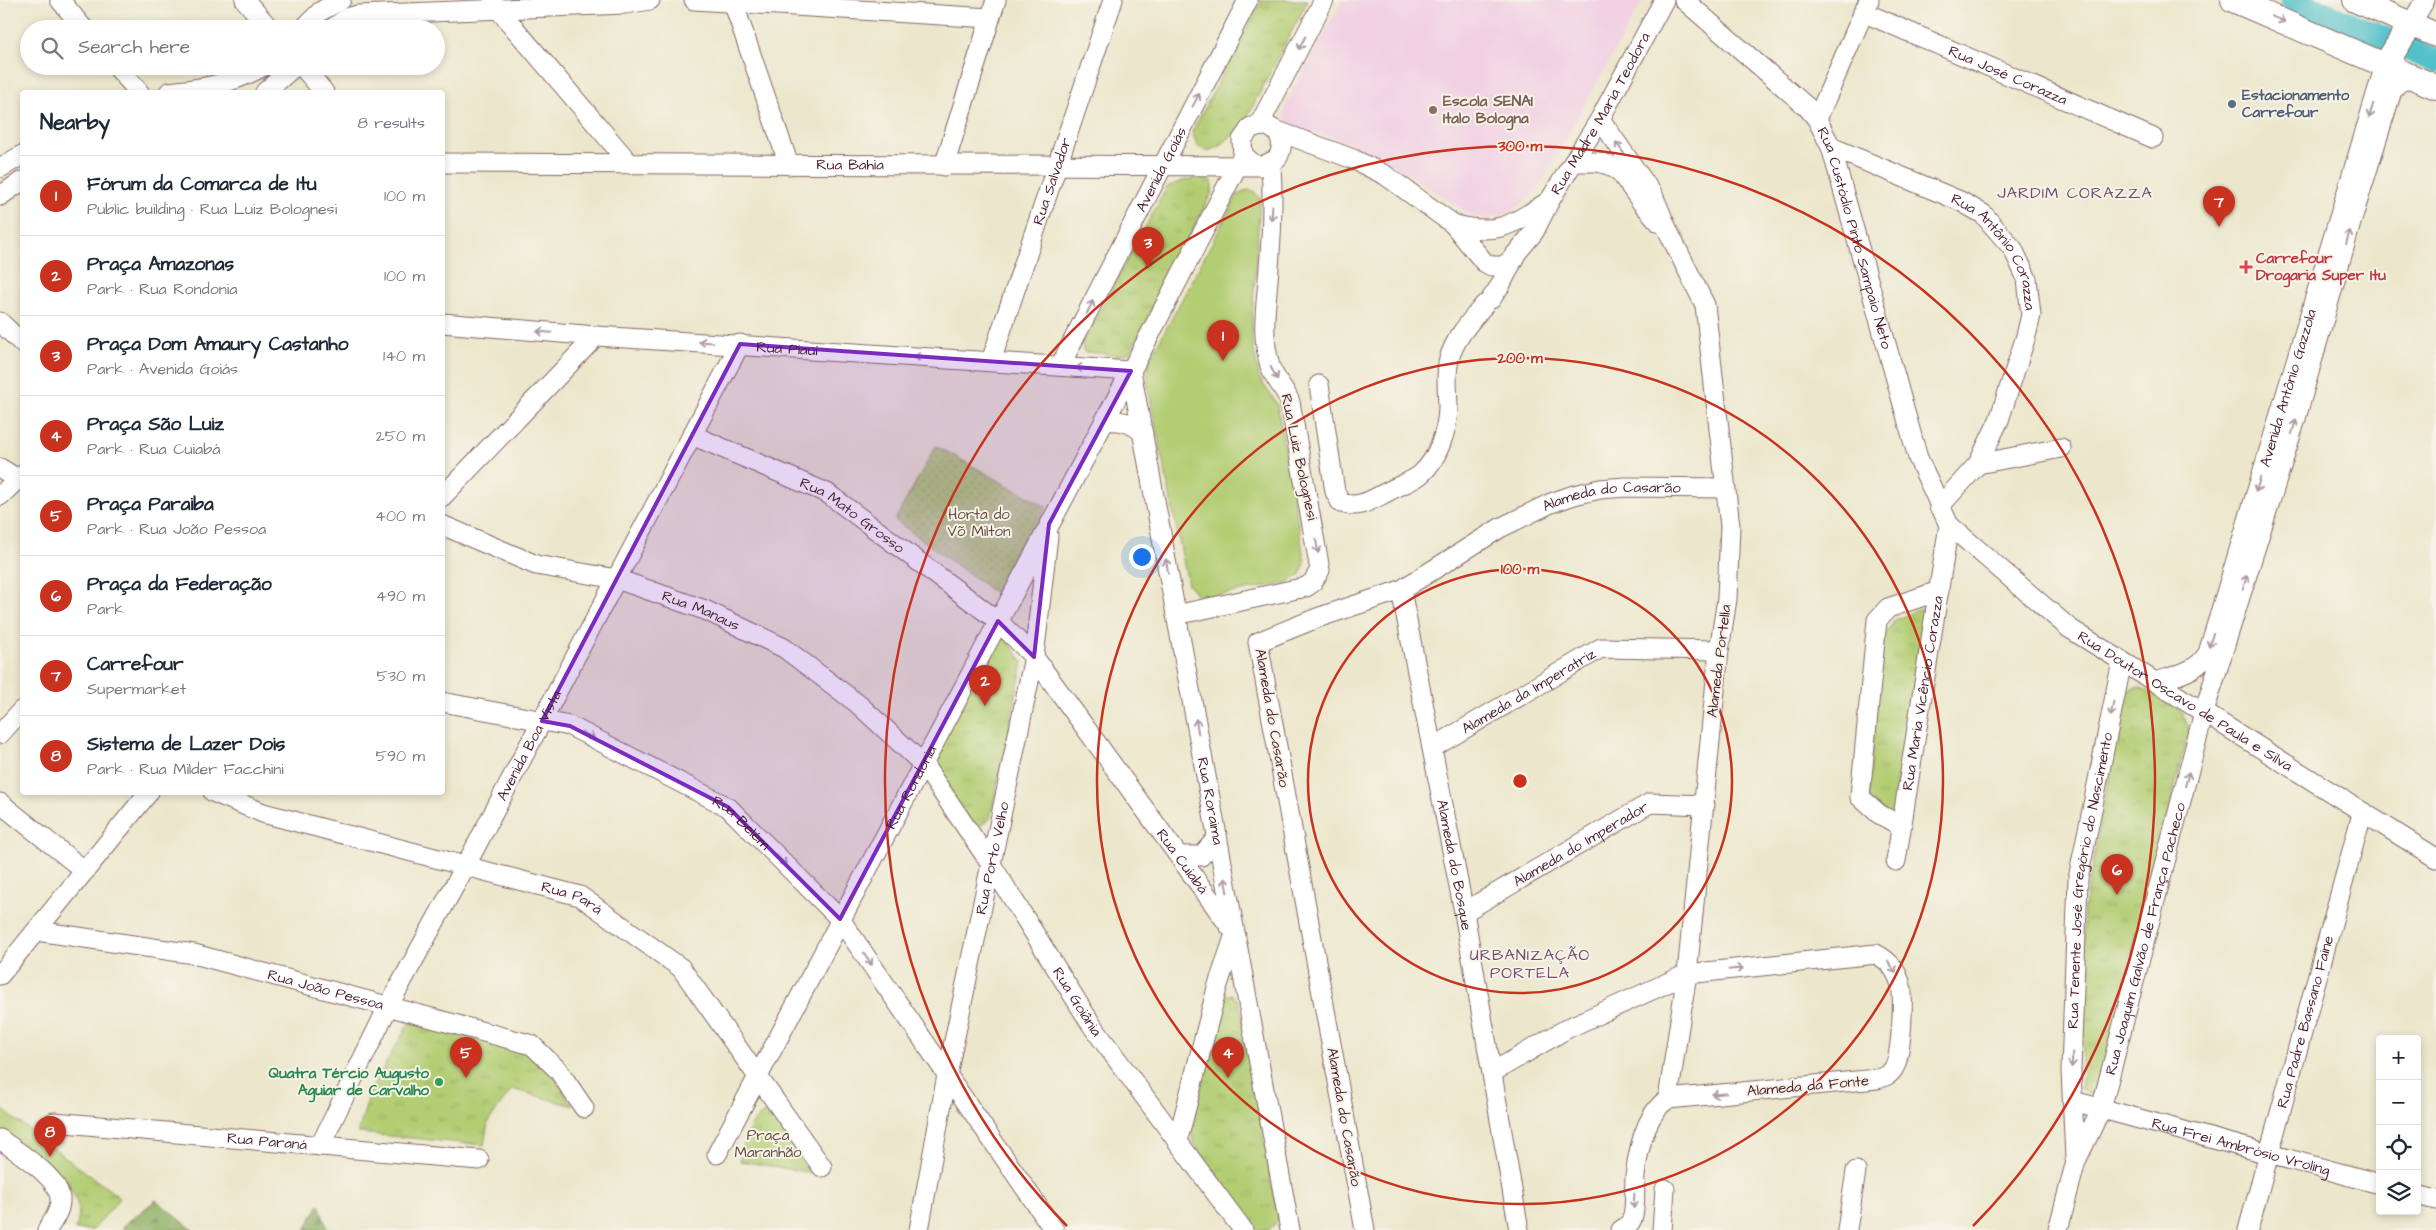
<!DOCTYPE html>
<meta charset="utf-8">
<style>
:root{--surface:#fff;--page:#f2f2f3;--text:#1f2937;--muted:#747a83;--line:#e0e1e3;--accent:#c8321e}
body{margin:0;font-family:"Architects Daughter",sans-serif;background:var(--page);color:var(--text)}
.controls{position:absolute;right:15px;bottom:15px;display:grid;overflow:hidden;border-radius:5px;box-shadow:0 2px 8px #0003}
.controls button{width:45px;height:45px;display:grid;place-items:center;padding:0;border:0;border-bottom:1px solid var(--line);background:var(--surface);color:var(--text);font:25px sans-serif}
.you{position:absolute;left:1141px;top:556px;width:18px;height:18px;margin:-12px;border:4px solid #fff;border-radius:50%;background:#1a73e8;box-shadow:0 0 0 8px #1a73e833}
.badge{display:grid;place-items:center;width:32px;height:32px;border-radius:50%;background:var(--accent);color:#fff;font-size:16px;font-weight:700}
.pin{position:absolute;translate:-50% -41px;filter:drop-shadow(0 1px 2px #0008)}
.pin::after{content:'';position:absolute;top:26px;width:18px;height:15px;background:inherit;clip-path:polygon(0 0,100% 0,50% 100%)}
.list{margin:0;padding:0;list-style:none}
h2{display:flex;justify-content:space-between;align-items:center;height:65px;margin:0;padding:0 20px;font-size:21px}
h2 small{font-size:16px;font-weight:400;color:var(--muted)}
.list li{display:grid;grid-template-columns:32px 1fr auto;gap:15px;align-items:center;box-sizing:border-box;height:80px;padding:0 20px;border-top:1px solid var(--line)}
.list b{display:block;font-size:19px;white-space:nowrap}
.list p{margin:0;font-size:16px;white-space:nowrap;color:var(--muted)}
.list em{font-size:16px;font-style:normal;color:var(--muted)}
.icon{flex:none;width:28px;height:28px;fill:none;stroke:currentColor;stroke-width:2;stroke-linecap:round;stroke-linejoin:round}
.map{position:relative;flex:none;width:2436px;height:1230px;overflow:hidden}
.search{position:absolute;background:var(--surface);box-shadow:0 2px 8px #0003;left:20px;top:20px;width:425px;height:55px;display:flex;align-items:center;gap:12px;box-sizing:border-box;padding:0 18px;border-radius:28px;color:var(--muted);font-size:19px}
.panel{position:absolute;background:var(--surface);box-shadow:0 2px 8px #0003;left:20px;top:90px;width:425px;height:705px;border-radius:5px}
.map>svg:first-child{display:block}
.built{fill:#f1d0e3}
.grass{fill:#b3cd73;stroke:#7e764f}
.forest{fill:url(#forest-firs);stroke:#6c6848}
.park{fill:url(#park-tufts);stroke:#7e764f}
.garden{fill:url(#garden-dots);stroke:#7e764f}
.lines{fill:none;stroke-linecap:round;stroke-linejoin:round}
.river{stroke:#53c1ca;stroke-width:25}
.minor-casing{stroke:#836563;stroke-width:21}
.major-casing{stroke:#836563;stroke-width:26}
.minor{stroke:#fff;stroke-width:19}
.major{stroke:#fff;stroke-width:24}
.oneway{stroke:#ae9aa0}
.marked{fill:#7b2cbf;fill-opacity:0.2;stroke:#7b2cbf;stroke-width:4;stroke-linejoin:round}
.ring{fill:none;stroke:#c8321e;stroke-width:2.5}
.service-dot{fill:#5c6f8a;stroke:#f7f3e8;stroke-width:2}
.education-dot{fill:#8d6e63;stroke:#f7f3e8;stroke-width:2}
.health-dot{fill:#e0444e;stroke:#f7f3e8;stroke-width:2}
.leisure-dot{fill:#2e9e5b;stroke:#f7f3e8;stroke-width:2}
.labels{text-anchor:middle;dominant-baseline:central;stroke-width:4;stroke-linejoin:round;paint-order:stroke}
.street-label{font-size:15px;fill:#4a1f2b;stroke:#f7f3e8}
.service-label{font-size:15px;font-weight:bold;fill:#4e5e75;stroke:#f7f3e8;text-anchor:start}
.education-label{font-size:15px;font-weight:bold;fill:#785e54;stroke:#f7f3e8;text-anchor:start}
.health-label{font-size:15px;font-weight:bold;fill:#be3a42;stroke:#f7f3e8;text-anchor:start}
.park-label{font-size:15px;fill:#644a3d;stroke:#f7f3e8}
.leisure-label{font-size:15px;font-weight:bold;fill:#27864d;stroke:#f7f3e8;text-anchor:end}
.neighbourhood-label{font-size:16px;letter-spacing:1px;fill:#754d6e;stroke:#f7f3e8}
.centre{fill:#c8321e;stroke:#f7f3e8;stroke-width:2.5}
.ring-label{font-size:15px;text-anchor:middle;font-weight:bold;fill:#c8321e;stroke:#f7f3e8;stroke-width:4;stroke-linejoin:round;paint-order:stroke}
</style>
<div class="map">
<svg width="2436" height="1230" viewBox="0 0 2436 1230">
<defs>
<pattern id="forest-firs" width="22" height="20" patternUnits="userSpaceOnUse" patternTransform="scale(1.25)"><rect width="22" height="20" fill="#8eb065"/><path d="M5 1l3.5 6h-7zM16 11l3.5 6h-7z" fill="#768f53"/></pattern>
<pattern id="park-tufts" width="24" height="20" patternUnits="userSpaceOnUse" patternTransform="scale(1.25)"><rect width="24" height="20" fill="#b3cd73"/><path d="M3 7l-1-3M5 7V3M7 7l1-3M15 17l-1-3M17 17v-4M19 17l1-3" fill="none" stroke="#9bb064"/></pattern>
<pattern id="garden-dots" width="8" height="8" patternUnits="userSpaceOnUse" patternTransform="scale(1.25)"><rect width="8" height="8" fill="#b3cd73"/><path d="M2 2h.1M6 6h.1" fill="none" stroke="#9bb064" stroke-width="1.8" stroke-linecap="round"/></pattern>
</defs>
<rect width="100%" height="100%" fill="#f7f3e8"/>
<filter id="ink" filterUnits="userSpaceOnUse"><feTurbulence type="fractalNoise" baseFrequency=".02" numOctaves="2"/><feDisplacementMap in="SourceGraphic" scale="10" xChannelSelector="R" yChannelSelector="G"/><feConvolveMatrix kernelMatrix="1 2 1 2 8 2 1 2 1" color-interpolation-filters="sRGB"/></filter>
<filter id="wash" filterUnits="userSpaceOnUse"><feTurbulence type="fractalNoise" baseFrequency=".0096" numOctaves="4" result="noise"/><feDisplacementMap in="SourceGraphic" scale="20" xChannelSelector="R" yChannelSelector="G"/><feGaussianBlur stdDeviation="1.12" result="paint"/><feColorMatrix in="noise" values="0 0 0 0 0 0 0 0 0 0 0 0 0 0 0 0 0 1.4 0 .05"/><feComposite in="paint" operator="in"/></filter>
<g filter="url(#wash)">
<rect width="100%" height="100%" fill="#ece7cc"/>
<path class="built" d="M1342 0H1643L1541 183 1521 205 1504 215 1487 219 1470 215 1415 178 1377 156 1342 140 1292 126 1286 119 1284 113 1287 102Z"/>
<path class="grass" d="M1249 190 1254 191 1260 199 1252 320V340L1259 378 1277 404 1305 563 1300 575 1290 582 1203 598 1197 595 1188 584 1147 383 1149 361 1237 196 1244 191Z"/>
<path class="forest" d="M156 1200 193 1230H123L124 1225Z
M319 1204 328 1230H305Z"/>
<path class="park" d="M1262 0H1308L1243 125 1219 147 1207 151 1198 147 1192 132Z
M1207 176 1212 182V192L1130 352 1119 355 1084 352 1082 344 1167 187 1182 181Z
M1924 607 1900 804 1892 817 1868 799 1881 640 1895 620Z
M995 638 1007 640 1023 662 990 819 981 825 968 823 929 762Z
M2138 687C2160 693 2186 707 2189 732L2096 1093 2087 1094 2082 1089 2084 908 2123 701 2127 691Z
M1231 994 1239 1001 1278 1220 1269 1230H1258L1233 1204 1196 1147 1192 1137V1124L1222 1000 1225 996Z
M409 1023 517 1048 548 1068 573 1106 512 1089 488 1122 484 1145 358 1133 371 1089Z
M0 1108 120 1198 93 1230H75C82 1215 78 1200 69 1186 62 1174 14 1142 0 1130Z
M768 1112 775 1115 812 1173 740 1161C745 1143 748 1118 768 1112Z"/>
<path class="garden" d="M936 446 1047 507 995 593 895 520Z"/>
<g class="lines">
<path class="river" d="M2293 0 2436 61"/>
</g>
</g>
<g filter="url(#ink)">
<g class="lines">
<g class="minor-casing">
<g id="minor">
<path d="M60 0 84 29"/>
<path d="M245 0 270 29"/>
<path d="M694 0 990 18"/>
<path id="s1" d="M1684 0 1807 107 1817 119 1831 147 1918 458 1949 525 2069 628 2436 858"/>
<path d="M733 2 789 165"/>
<path d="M493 3 630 164"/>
<path id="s2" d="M1863 12 2153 138"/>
<path d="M2411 24 2425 0"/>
<path d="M303 29 321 11 341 0"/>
<path d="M331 29 347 18 358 15 625 4 650 0"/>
<path d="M116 66 139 92"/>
<path d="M302 66 324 92"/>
<path d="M169 92C207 88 231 84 264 66"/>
<path d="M265 92 295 66"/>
<path d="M1600 119 1653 195 1668 231 1705 305 1730 526 1727 599 1719 650 1687 974 1668 1099"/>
<path d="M1817 119 1869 0"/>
<path d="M1259 125 1324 0"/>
<path id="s3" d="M1275 130 1353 159 1385 175 1453 224 1484 262 1491 266H1502L1509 262 1534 232 1550 200 1600 119 1664 0"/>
<path id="s4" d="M1831 147 1960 201 1983 214 2013 249 2027 279 2031 315 2026 336 1999 420 1978 464 1939 507"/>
<path d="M1574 162H1598L1609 165 1620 172 1642 203 1660 223"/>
<path id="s5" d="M442 163 1263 166 1277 159C1285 145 1282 133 1268 126L1251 127 1242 140 1243 155 1255 165"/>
<path d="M944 166 996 0"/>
<path d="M0 168 22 155"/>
<path d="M0 196 22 181"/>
<path d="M1453 224C1497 237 1513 224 1549 201"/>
<path d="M1491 299 1500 286 1515 256"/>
<path d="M0 322 22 343"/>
<path id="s6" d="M442 323 596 336 1131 371 1290 1230"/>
<path id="s7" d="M991 361 1113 0"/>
<path id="s8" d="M1060 366 1248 0"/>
<path d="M1319 385 1335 492 1341 503C1359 509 1371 500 1387 492 1397 486 1412 482 1421 474 1438 459 1447 431 1448 409 1448 392 1445 376 1449 359 1455 338 1470 322 1484 305"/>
<path d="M1105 421C1120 420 1132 422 1143 433"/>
<path id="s9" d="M692 435 827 493 998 621 1034 657 1231 928"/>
<path d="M1978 464 2061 448"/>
<path d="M0 468 18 479"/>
<path d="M0 496 22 475"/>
<path d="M442 497 596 336"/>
<path id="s10" d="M442 525 536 565 617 579 705 610 784 648 858 704 923 764 991 864 1093 1027 1243 1230"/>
<path id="s11" d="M1401 590 1464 912 1519 1230"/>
<path d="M1176 615 1306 587 1312 583 1320 570 1290 402C1285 388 1274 379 1270 366 1260 332 1267 301 1269 267 1272 233 1273 198 1271 164"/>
<path id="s12" d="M2156 682C2176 675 2197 672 2208 653L2385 65"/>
<path id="s13" d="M442 702 570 726 728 807 840 919 1054 1230"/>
<path d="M0 734 22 710"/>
<path id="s14" d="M1432 748 1601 648 1719 650"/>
<path id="s15" d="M213 792 263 813 580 896 681 968 822 1167"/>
<path d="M0 803 85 871"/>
<path d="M1901 826 1879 814 1860 797 1877 620 1888 608 1939 591"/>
<path d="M1180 856H1201L1217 838"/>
<path id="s16" d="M1896 861 1949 525"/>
<path id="s17" d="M1464 912 1650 803 1705 805"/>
<path id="s18" d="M37 931 194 954 532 1045 558 1070 584 1108"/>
<path d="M0 975 149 792"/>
<path d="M1493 1072 1568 1028 1687 974 1876 954C1889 961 1895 968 1900 982 1905 995 1901 1053 1895 1066 1891 1074 1886 1077 1877 1079L1668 1099C1645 1113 1638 1151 1635 1176 1634 1189 1636 1203 1633 1215 1632 1222 1627 1227 1621 1230"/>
<path id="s19" d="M2073 1101 2380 1184"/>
<path id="s20" d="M54 1122 479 1160"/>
<path d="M0 1139C17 1152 58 1176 60 1198 61 1210 53 1221 47 1230"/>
<path d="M1178 1139 1217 988 1235 934"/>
<path id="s21" d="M320 1146 389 1005 466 865 740 344"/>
<path id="s22" d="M717 1154 1131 371 1243 155"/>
<path id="s23" d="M2075 1158 2071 1070 2078 879 2122 661"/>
<path d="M2417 1195 2436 1200"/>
<path id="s24" d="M919 1230 947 1075 1034 657 1048 536"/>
<path id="s25" d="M1365 1230 1258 642 1317 618 1401 590 1500 528 1551 503 1574 495 1600 489 1625 487 1725 488"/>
<path d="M1662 1230 1665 1189"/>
<path d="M1847 1230 1856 1171"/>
<path id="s26" d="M2058 1230 2076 1161 2101 1109 2204 712 2295 422 2353 216 2392 91 2398 83 2413 77"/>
<path id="s27" d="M2248 1230 2362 814"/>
</g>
</g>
<g class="major-casing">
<path id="major" d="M2233 0 2436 87
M2355 0 2436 35
M2385 65 2411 24"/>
</g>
<use href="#minor" class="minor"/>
<use href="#major" class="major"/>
</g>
<defs><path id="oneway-shaft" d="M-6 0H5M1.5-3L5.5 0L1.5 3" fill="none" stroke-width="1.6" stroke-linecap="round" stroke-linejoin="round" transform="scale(1.25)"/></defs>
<g class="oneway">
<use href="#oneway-shaft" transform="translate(2278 19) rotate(23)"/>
<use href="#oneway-shaft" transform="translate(1302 43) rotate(117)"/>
<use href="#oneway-shaft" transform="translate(1196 100) rotate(-62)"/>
<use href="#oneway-shaft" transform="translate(2371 111) rotate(107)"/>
<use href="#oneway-shaft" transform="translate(1620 148) rotate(-125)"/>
<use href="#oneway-shaft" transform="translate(1272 213) rotate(93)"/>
<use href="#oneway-shaft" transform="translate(2348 237) rotate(-76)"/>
<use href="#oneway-shaft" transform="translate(1090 307) rotate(-63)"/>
<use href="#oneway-shaft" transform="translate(544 332) rotate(-175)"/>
<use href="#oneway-shaft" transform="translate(706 342) rotate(-177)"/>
<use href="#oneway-shaft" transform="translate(921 357) rotate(-176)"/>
<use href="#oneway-shaft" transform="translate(1083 368) rotate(-176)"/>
<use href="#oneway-shaft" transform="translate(1274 373) rotate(61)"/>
<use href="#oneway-shaft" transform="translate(2294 427) rotate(-73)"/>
<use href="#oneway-shaft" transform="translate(2258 485) rotate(107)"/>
<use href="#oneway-shaft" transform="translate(1317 546) rotate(80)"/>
<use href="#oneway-shaft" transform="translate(1167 566) rotate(-100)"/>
<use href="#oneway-shaft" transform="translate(2245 582) rotate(-73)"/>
<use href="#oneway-shaft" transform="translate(2211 640) rotate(107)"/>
<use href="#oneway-shaft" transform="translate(2112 709) rotate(101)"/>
<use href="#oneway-shaft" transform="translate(1197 726) rotate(-100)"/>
<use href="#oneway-shaft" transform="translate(588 735) rotate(27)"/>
<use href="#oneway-shaft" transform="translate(2187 779) rotate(-75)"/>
<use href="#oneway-shaft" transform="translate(781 860) rotate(45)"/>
<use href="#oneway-shaft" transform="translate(1226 885) rotate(-100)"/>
<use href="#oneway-shaft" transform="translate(868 959) rotate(56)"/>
<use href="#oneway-shaft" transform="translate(1892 967) rotate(57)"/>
<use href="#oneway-shaft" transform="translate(1736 969) rotate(-6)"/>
<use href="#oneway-shaft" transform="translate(2072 1060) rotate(92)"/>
<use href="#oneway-shaft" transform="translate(1719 1094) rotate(175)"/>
<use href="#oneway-shaft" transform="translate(1634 1201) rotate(93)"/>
</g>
</g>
<path class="marked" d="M740 344 1131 371 1049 524 1034 657 998 621 840 919 728 807 570 726 542 721Z"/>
<g class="ring">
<circle cx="1520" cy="781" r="212"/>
<circle cx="1520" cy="781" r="423"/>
<path d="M1067 1226A635 635 0 1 1 1973 1226"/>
</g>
<circle class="service-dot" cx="2232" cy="104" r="5"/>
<circle class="education-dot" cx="1433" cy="110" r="5"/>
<path class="health-dot" d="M2243.5 259.5h5v5h5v5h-5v5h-5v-5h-5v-5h5z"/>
<circle class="leisure-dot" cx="439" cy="1082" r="5"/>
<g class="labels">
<g class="street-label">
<text stroke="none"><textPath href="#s2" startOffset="158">Rua José Corazza</textPath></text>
<text stroke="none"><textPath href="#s3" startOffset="454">Rua Madre Maria Teodora</textPath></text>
<text stroke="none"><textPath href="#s5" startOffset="408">Rua Bahia</textPath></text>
<text stroke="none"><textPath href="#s8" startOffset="221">Avenida Goiás</textPath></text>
<text stroke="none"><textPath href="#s7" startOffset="190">Rua Salvador</textPath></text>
<text stroke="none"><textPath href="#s1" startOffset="304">Rua Custódio Pinto Sampaio Neto</textPath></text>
<text stroke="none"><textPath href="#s4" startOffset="204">Rua Antônio Corazza</textPath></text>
<text stroke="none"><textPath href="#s6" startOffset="346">Rua Piauí</textPath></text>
<text stroke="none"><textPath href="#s12" startOffset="338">Avenida Antônio Gazzola</textPath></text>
<text transform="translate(1299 457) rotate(78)">Rua Luiz Bolognesi</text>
<text stroke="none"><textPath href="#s25" startOffset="985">Alameda do Casarão</textPath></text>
<text stroke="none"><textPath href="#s9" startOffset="180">Rua Mato Grosso</textPath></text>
<text stroke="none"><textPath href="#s10" startOffset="274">Rua Manaus</textPath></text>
<text transform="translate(1719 661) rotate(-83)">Alameda Portella</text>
<text stroke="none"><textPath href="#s14" startOffset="112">Alameda da Imperatriz</textPath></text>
<text stroke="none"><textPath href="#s16" startOffset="170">Rua Maria Vicêncio Corazza</textPath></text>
<text stroke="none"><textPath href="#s1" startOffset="902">Rua Doutor Oscavo de Paula e Silva</textPath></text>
<text transform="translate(1272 718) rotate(80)">Alameda do Casarão</text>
<text stroke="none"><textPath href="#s21" startOffset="452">Avenida Boa Vista</textPath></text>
<text stroke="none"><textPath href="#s22" startOffset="415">Rua Rondonia</textPath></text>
<text stroke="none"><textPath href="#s6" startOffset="1128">Rua Roraima</textPath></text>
<text stroke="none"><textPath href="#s13" startOffset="328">Rua Belém</textPath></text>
<text stroke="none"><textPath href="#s17" startOffset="135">Alameda do Imperador</textPath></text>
<text stroke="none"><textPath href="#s24" startOffset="379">Rua Porto Velho</textPath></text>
<text stroke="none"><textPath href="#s9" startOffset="664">Rua Cuiabá</textPath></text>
<text stroke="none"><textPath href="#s11" startOffset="280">Alameda do Bosque</textPath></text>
<text stroke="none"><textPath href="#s23" startOffset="279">Rua Tenente José Gregório do Nascimento</textPath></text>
<text stroke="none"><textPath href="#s15" startOffset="375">Rua Pará</textPath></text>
<text stroke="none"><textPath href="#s26" startOffset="305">Rua Joaquim Galvão de França Pacheco</textPath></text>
<text stroke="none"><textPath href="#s18" startOffset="295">Rua João Pessoa</textPath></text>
<text stroke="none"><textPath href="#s10" startOffset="830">Rua Goiânia</textPath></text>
<text stroke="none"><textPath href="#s27" startOffset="216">Rua Padre Bassano Faine</textPath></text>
<text transform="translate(1808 1086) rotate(-5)">Alameda da Fonte</text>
<text transform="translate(1344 1117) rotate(80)">Alameda do Casarão</text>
<text stroke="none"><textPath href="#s20" startOffset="214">Rua Paraná</textPath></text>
<text stroke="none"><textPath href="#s19" startOffset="174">Rua Frei Ambrósio Vroling</textPath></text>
</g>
<g class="service-label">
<text x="2242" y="95">Estacionamento<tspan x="2242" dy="17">Carrefour</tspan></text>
</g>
<g class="education-label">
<text x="1443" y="101">Escola SENAI<tspan x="1443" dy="17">Italo Bologna</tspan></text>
</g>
<g class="health-label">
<text x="2256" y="258">Carrefour<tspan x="2256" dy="17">Drogaria Super Itu</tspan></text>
</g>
<g class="park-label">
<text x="979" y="514">Horta do<tspan x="979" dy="17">Võ Milton</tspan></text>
<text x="768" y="1135">Praça<tspan x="768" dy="17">Maranhão</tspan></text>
</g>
<g class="leisure-label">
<text x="429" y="1073">Quatra Tércio Augusto<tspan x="429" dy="17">Aguiar de Carvalho</tspan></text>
</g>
<g class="neighbourhood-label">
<text x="2075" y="193">JARDIM CORAZZA</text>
<text x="1530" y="955">URBANIZAÇÃO<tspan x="1530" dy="18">PORTELA</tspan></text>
</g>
</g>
<circle cx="1520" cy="781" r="8" class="centre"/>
<g class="ring-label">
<text x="1520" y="151">300 m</text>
<text x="1520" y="363">200 m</text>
<text x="1520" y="574">100 m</text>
</g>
</svg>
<div class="controls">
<button>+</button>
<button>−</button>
<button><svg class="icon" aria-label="locate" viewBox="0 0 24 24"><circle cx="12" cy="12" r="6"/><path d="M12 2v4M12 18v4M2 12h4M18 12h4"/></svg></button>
<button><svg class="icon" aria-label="layers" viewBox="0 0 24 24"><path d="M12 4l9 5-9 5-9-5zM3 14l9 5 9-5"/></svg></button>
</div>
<div class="you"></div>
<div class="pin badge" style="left:1223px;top:361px">1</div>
<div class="pin badge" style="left:985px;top:706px">2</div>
<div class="pin badge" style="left:1148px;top:268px">3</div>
<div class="pin badge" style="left:1228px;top:1078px">4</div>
<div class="pin badge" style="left:466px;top:1078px">5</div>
<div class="pin badge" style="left:2117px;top:895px">6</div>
<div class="pin badge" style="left:2219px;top:227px">7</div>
<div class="pin badge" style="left:50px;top:1157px">8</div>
<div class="search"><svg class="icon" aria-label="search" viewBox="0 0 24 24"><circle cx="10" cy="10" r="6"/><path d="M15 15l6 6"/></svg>Search here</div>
<section class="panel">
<h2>Nearby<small>8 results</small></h2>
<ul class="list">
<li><span class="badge">1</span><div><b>Fórum da Comarca de Itu</b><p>Public building · Rua Luiz Bolognesi</p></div><em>100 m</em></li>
<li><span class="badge">2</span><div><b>Praça Amazonas</b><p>Park · Rua Rondonia</p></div><em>100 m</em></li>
<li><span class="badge">3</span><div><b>Praça Dom Amaury Castanho</b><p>Park · Avenida Goiás</p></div><em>140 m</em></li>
<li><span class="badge">4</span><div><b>Praça São Luiz</b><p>Park · Rua Cuiabá</p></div><em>250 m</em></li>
<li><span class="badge">5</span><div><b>Praça Paraiba</b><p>Park · Rua João Pessoa</p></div><em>400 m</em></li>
<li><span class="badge">6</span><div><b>Praça da Federação</b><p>Park</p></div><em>490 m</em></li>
<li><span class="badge">7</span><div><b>Carrefour</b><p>Supermarket</p></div><em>530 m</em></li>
<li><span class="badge">8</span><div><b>Sistema de Lazer Dois</b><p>Park · Rua Milder Facchini</p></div><em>590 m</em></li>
</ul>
</section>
</div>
